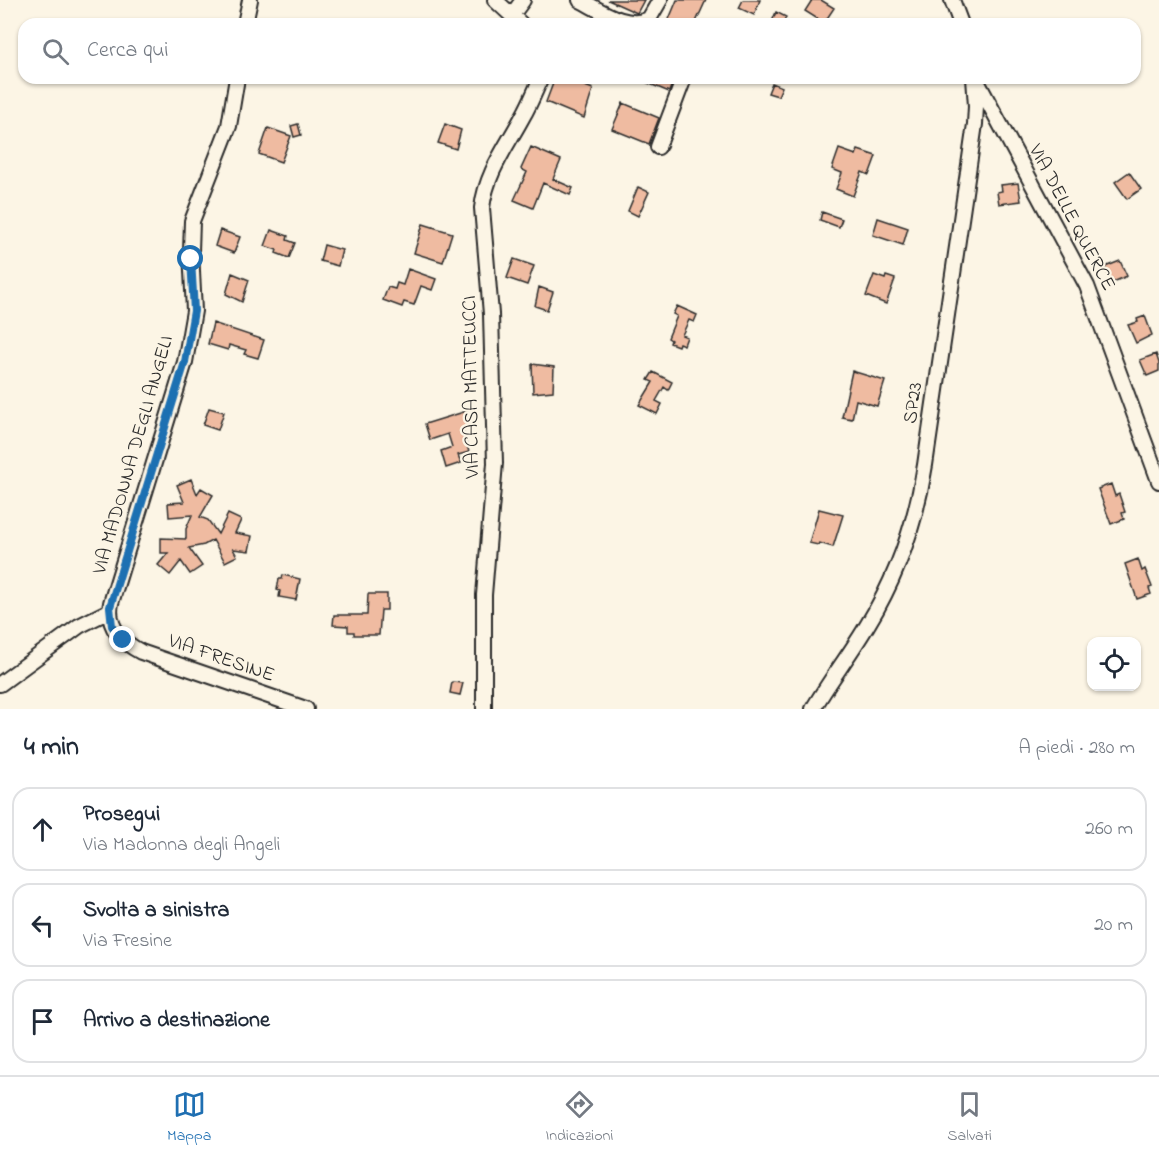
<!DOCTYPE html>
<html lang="it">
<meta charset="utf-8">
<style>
:root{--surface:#fff;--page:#f2f2f3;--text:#1f2937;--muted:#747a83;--line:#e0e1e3;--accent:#1f6fb2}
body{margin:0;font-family:"Indie Flower",sans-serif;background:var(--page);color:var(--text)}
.controls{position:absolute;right:18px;bottom:18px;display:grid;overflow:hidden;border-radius:12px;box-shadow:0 2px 4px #0004}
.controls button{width:54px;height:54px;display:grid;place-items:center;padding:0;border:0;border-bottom:2px solid var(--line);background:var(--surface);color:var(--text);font:30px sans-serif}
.stop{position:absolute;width:18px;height:18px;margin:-14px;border:4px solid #1f6fb2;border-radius:50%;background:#fff}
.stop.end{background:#1f6fb2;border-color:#fff;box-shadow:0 2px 6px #0008}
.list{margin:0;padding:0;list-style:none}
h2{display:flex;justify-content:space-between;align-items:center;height:78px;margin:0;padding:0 24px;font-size:26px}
h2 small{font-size:20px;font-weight:400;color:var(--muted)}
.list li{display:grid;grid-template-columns:39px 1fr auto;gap:18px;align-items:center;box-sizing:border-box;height:84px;margin:0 12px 12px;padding:0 12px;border:2px solid var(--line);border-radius:18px}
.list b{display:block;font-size:22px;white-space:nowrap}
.list p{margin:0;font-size:20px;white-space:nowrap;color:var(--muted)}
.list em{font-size:20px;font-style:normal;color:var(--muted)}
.icon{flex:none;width:33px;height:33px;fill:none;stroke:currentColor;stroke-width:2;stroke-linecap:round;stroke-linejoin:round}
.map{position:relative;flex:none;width:1159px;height:709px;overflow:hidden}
.search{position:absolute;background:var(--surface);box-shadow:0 2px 4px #0004;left:18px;right:18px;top:18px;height:66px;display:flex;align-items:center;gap:15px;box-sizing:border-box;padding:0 21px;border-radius:18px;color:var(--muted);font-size:22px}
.sheet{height:366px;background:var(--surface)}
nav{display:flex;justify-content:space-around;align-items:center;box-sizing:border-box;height:84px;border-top:2px solid var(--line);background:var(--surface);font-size:16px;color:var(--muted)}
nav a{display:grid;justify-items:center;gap:3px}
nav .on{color:var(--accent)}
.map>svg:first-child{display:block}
.building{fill:#efbba1;stroke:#2b2b2b;stroke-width:1.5}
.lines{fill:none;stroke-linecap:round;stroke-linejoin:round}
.minor-casing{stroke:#2b2b2b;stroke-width:18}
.minor{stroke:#fcf5e5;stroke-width:14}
.route{stroke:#1f6fb2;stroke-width:8}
.labels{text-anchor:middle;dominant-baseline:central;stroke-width:4.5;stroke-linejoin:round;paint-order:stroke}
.street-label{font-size:20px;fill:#2b2b2b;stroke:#fcf5e5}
</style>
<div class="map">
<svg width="1159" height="709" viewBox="0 0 1159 709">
<rect width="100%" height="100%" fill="#fcf5e5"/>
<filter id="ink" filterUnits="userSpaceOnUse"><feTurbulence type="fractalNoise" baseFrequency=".0167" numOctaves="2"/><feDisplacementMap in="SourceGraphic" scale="12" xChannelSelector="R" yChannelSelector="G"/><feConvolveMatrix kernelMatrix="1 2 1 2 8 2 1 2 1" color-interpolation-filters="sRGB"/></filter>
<g filter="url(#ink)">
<path class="building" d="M608 0H644L637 13Z
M677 0H706L695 24H667Z
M743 0H760L754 15 739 8Z
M812 0H821L834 8 824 23 805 11Z
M776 12 786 17 783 24H771Z
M555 78H564L593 89 584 118 546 102Z
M636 78H674L669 92Z
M772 83 782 87 778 96 768 93Z
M623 103 659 118 649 144 612 129Z
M298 124 301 135 294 137 291 126Z
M445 124 461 130 456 149 438 143Z
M268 128 291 136 281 162 259 154Z
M531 147 561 160 553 179 573 188 570 195 543 183 533 208 514 200 527 172 521 169Z
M839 149 856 155 858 150 876 156 869 175 862 172 853 196 836 189 842 173 832 169Z
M1129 172 1141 189 1127 199 1115 182Z
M1018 183 1021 201 999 204 997 192 1002 191 1001 185Z
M638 187 649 192 638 216 628 211Z
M822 212 842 219 839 227 820 220Z
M878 218 908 228 903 245 873 235Z
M423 224 452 233 443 262 414 253Z
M220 230 240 237 234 253 215 246Z
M271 230 288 236 287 240 295 243 289 258 276 253 277 250 265 246Z
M324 245 342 250 338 266 320 261Z
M514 259 534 266 527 285 507 278Z
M1120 261 1127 276 1111 283 1105 267Z
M408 269 436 279 432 290 421 286 414 305 404 302 402 307 383 300 388 287 395 289 397 283 403 285Z
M232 273 249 280 242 302 226 294Z
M874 275 885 279 886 276 895 279 886 304 866 296Z
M539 287 553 292 547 310 535 306Z
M677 306 697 315 694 322 689 320 682 335 687 337 684 345 679 343 678 346 670 343 671 340 668 338 677 316 673 314Z
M1145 316 1152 335 1136 343 1128 325 1138 322 1137 319Z
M213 323 264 340 258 358 244 354 246 350 229 345 228 350 208 344Z
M1156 354 1159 363V371L1147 376 1140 360Z
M532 364 554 367 553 391 533 393Z
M852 371 885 381 877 406 856 400 852 419 842 417Z
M653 372 672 382 668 390 664 387 656 401 662 404 657 414 639 405 653 382 648 380Z
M209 408 224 412 218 430 203 425Z
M467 411 472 426 462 429 469 452 458 455 461 463 446 468 441 451 452 447 448 434 430 440 425 424Z
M191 479 197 494 201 488 213 495 200 517 208 520 218 534 228 514 241 520 235 533 252 536 249 551 233 549 237 556 225 562 213 540 204 545 189 548 202 566 190 574 181 561 170 575 158 565 168 553H161V538L186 539V529L192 515 169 517 168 503 184 502 177 485Z
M1111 484 1115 496 1119 494 1125 512 1122 513 1124 519 1111 524 1098 489Z
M819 509 843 515 833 547 819 543 818 545 809 543Z
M1138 559 1142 571 1145 569 1152 587 1149 588 1151 594 1137 599 1125 564Z
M283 575 300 579 296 600 279 597 280 591 277 590 279 579H282Z
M368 594H387V610H381L379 635H354V632H348V626L333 625 334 615H367Z
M452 682 463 683 460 695 450 693Z"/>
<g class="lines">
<g class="minor-casing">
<path id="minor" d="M495 0 521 24
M580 0C600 10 627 30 649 19L660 0
M952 0 961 24
M512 15 523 0
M245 24 250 0
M237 78 229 126 192 221 191 251 194 311 185 362 111 603C106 627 122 642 141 652L306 709
M978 83 1087 286 1159 481
M658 147 684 78
M0 684 79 626 109 611
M484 709V595L495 463 491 314 482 208C486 173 507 146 523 116 530 104 535 91 541 78
M813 709C830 680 851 653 868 624 898 575 916 522 925 465L975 124 976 106 974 78"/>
</g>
<use href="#minor" class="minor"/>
</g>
</g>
<g class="lines" filter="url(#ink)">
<path class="route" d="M123 640 112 626 110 607 185 362 194 311 191 259"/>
</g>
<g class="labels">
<g class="street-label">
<text transform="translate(1071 218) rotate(62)">VIA DELLE QUERCE</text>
<text transform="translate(472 387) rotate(-91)">VIA CASA MATTEUCCI</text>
<text transform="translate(914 403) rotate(-82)">SP23</text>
<text transform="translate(134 455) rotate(-74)">VIA MADONNA DEGLI ANGELI</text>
<text transform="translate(221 659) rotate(19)">VIA FRESINE</text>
</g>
</g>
</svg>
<div class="controls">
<button><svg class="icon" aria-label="locate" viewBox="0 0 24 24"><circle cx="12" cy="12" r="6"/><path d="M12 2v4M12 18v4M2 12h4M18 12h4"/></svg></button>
</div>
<div class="stop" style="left:191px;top:259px"></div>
<div class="stop end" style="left:123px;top:640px"></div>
<div class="search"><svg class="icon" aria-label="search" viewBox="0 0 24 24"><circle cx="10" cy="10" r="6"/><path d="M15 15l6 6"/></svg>Cerca qui</div>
</div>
<section class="sheet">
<h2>4 min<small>A piedi · 280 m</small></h2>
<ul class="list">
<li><svg class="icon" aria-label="ahead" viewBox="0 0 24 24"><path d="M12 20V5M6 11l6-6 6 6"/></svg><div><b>Prosegui</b><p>Via Madonna degli Angeli</p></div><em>260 m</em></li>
<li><svg class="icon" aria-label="left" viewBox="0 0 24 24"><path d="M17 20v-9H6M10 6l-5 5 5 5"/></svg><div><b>Svolta a sinistra</b><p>Via Fresine</p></div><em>20 m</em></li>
<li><svg class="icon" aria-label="arrive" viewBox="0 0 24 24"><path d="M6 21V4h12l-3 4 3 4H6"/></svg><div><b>Arrivo a destinazione</b></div></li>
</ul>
</section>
<nav>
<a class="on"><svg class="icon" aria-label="map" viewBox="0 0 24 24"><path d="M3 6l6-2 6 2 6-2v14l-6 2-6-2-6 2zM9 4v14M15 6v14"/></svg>Mappa</a>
<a><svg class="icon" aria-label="directions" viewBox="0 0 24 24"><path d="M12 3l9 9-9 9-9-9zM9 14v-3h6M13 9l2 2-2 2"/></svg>Indicazioni</a>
<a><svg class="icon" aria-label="saved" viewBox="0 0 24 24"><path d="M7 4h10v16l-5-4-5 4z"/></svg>Salvati</a>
</nav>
